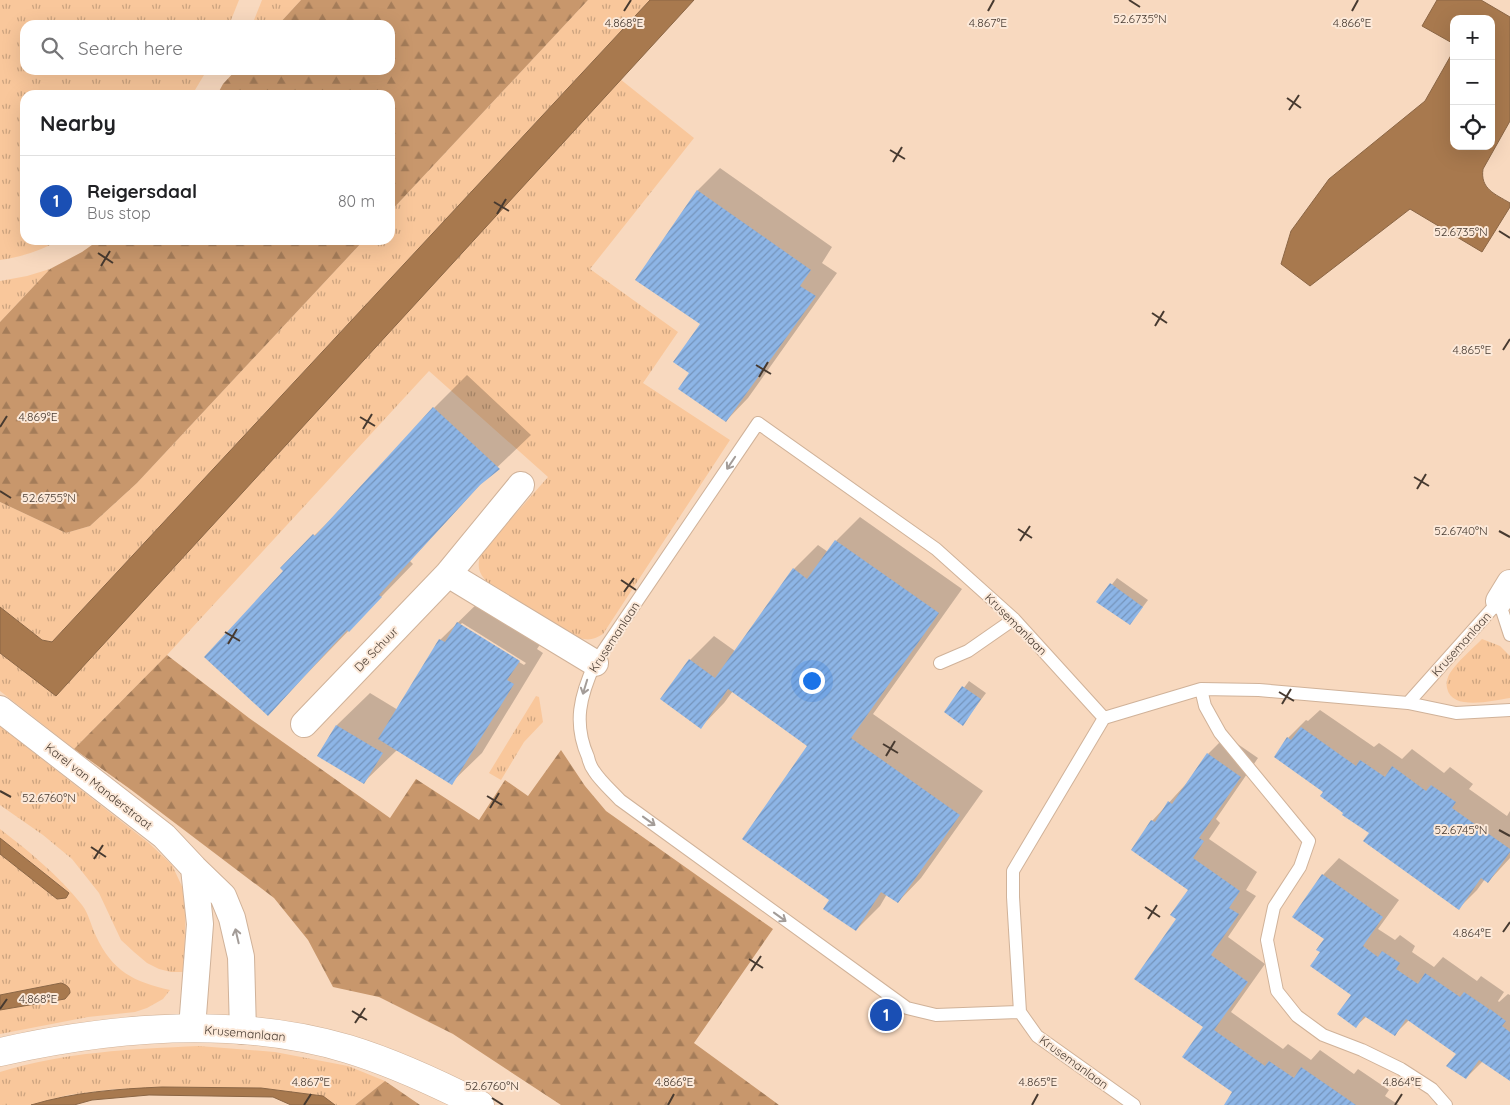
<!DOCTYPE html>
<meta charset="utf-8">
<style>
:root{--surface:#fff;--page:#f2f2f2;--text:#202124;--muted:#757577;--line:#e0e0e0;--accent:#ea580c}
body{margin:0;font-family:Quicksand,sans-serif;background:var(--page);color:var(--text)}
.controls{position:absolute;right:15px;top:15px;display:grid;overflow:hidden;border-radius:10px;box-shadow:0 5px 20px #0002}
.controls button{width:45px;height:45px;display:grid;place-items:center;padding:0;border:0;border-bottom:1px solid var(--line);background:var(--surface);color:var(--text);font:25px sans-serif}
.you{position:absolute;left:811px;top:680px;width:18px;height:18px;margin:-12px;border:4px solid #fff;border-radius:50%;background:#1a73e8;box-shadow:0 0 0 8px #1a73e833}
.badge{display:grid;place-items:center;width:32px;height:32px;border-radius:50%;background:var(--accent);color:#fff;font-size:16px;font-weight:700}
.pin{position:absolute;translate:-50% -50%;border:2px solid #fff;box-shadow:0 1px 5px #0006}
.list{margin:0;padding:0;list-style:none}
h2{display:flex;justify-content:space-between;align-items:center;height:65px;margin:0;padding:0 20px;font-size:21px}
h2 small{font-size:16px;font-weight:400;color:var(--muted)}
.list li{display:grid;grid-template-columns:32px 1fr auto;gap:15px;align-items:center;box-sizing:border-box;height:90px;padding:0 20px;border-top:1px solid var(--line)}
.list b{display:block;font-size:19px;white-space:nowrap}
.list p{margin:0;font-size:16px;white-space:nowrap;color:var(--muted)}
.list em{font-size:16px;font-style:normal;color:var(--muted)}
.icon{flex:none;width:28px;height:28px;fill:none;stroke:currentColor;stroke-width:2;stroke-linecap:round;stroke-linejoin:round}
.map{position:relative;flex:none;width:1510px;height:1105px;overflow:hidden}
.search{position:absolute;background:var(--surface);box-shadow:0 5px 20px #0002;left:20px;top:20px;width:375px;height:55px;display:flex;align-items:center;gap:12px;box-sizing:border-box;padding:0 18px;border-radius:15px;color:var(--muted);font-size:19px}
.panel{position:absolute;background:var(--surface);box-shadow:0 5px 20px #0002;left:20px;top:90px;width:375px;height:155px;border-radius:15px}
.map>svg:first-child{display:block}
.grass{fill:url(#grass-tufts)}
.forest{fill:url(#forest-firs)}
.water{fill:#a8794e;stroke:#8b6645}
.shadow{fill:#0003;fill-rule:evenodd}
.building{fill:url(#building-hatch)}
.lines{fill:none;stroke-linecap:round;stroke-linejoin:round}
.service-casing{stroke:#d0b299;stroke-width:14}
.minor-casing{stroke:#d0b299;stroke-width:28}
.secondary-casing{stroke:#d0b299;stroke-width:29}
.service{stroke:#fff;stroke-width:12}
.minor{stroke:#fff;stroke-width:26}
.secondary{stroke:#fff;stroke-width:28}
.oneway{stroke:#a39c98}
.ticks{fill:none;stroke:#473a30;stroke-width:2}
.labels{text-anchor:middle;dominant-baseline:central;stroke-width:4;stroke-linejoin:round;paint-order:stroke}
.street-label{font-size:12px;fill:#473a30;stroke:#fce9d9}
.ticks-label{font-size:12px;text-anchor:middle;fill:#473a30;stroke:#fce9d9;stroke-width:4;stroke-linejoin:round;paint-order:stroke}
</style>
<div class="map">
<svg width="1510" height="1105" viewBox="0 0 1510 1105">
<defs>
<pattern id="grass-tufts" width="24" height="20" patternUnits="userSpaceOnUse" patternTransform="scale(1.25)"><rect width="24" height="20" fill="#f9c79b"/><path d="M3 7l-1-3M5 7V3M7 7l1-3M15 17l-1-3M17 17v-4M19 17l1-3" fill="none" stroke="#cba37f"/></pattern>
<pattern id="forest-firs" width="22" height="20" patternUnits="userSpaceOnUse" patternTransform="scale(1.25)"><rect width="22" height="20" fill="#c8976c"/><path d="M5 1l3.5 6h-7zM16 11l3.5 6h-7z" fill="#a47c59"/></pattern>
<pattern id="building-hatch" width="6" height="6" patternUnits="userSpaceOnUse" patternTransform="scale(1.25)"><rect width="6" height="6" fill="#8db5e6"/><path d="M-1 1l2-2M0 6l6-6M5 7l2-2" fill="none" stroke="#7594bb"/></pattern>
</defs>
<rect width="100%" height="100%" fill="#f8d9bf"/>
<path class="grass" d="M0 0H239L229 25H25V70H207L192 95H25V240H61C41 250 22 257 0 260Z
M262 0H301L278 25H252Z
M588 0H650L52 642 42 640 0 607V502L66 533 90 526 137 483 364 240H390V212Z
M620 79 694 138 590 269 678 332 643 383 730 440 603 634C594 640 587 641 577 637L491 585C479 576 476 567 481 553L548 477 429 371 167 655 74 749 0 691V653L56 695Z
M50 269 0 322V281L27 276Z
M1482 639 1500 646 1510 656V698C1494 700 1452 712 1447 688 1446 683 1447 678 1450 673 1458 661 1471 650 1482 639Z
M536 696 539 697 543 722 524 742 501 780 489 773Z
M0 726 150 844 172 865 186 895 184 972H171L159 969 147 963 134 952 121 940 99 893 72 859 43 835 0 805Z
M0 829C30 852 58 875 82 905 89 914 91 926 96 936 112 971 134 982 170 990L163 999 147 1008 135 1012 88 1017 0 1034V1010L65 999 60 983 0 995V854L57 899 65 898 69 893 0 838Z
M199 1046 275 1052 348 1066 385 1081 355 1105H335L322 1096 261 1088 211 1087 115 1089 68 1095 31 1105H0V1072C64 1052 132 1049 199 1046Z"/>
<path class="forest" d="M301 0H588L390 212V95H217L223 84 236 70H390V25H278Z
M99 240H364L137 483 90 526 66 533 0 502V322L50 269 82 252Z
M167 655 249 718 390 818 416 779 479 820 505 780 528 796 561 750 585 786 606 811 773 929 694 1043 779 1105H561L453 1034 379 997 333 987 308 940 274 898 130 789 74 749Z
M385 1081 420 1105H355Z"/>
<path class="water" d="M650 0H694L56 696 0 653V607L42 640 52 642Z
M1437 0H1481L1510 17V121L1483 169C1480 189 1495 194 1510 203V207L1482 252 1410 209 1310 286 1281 264 1291 231 1329 179 1425 101 1454 50V146H1491V19H1454V44L1422 26Z
M0 838 69 893 66 898 57 899 0 854Z
M61 983C67 985 70 987 70 993L65 999 0 1010V995Z
M162 1087 261 1088 323 1096 335 1105H291L273 1097 149 1095 92 1100 74 1105H31C74 1092 117 1089 162 1087Z"/>
<path class="shadow" d="M720 168 832 247 822 263 837 273 748 398 726 421 691 373 702 323 637 279 698 190Z
M467 375 531 435 489 475 410 561 413 564 268 714 285 571 282 568 347 503 434 408Z
M860 517 962 589 873 714 983 791 921 878 898 902 887 894 880 906 856 930 831 900 809 745 733 691 724 703 701 727 690 660 714 636 735 651 794 569 818 545 828 552 836 541Z
M1117 578 1148 600 1130 624 1098 602Z
M489 592 550 630 537 649 543 653 482 753 451 783 397 750 363 783 318 755 337 725 370 693 398 710 440 640ZM462 623 526 663 524 665 460 625Z
M969 681 986 693 963 724 946 712Z
M1320 710 1374 747 1379 743 1402 759 1412 749 1444 773 1450 767 1473 784 1469 789 1507 816 1510 811V858L1488 882 1485 879 1477 890 1458 909 1371 832 1345 812 1325 792 1288 738 1306 720 1308 721Z
M1226 736 1258 758 1216 819 1220 823 1209 839 1257 872 1246 890 1256 896 1228 937 1265 964 1231 1012 1283 1049 1288 1044 1311 1060 1320 1050 1354 1074 1358 1069 1389 1090 1385 1096 1399 1105H1242L1233 1092 1205 1026 1177 919 1189 890 1152 821 1186 784 1208 754Z
M1339 858 1399 900 1378 929 1395 940 1400 935 1415 946 1412 952 1434 967 1443 957 1477 981 1481 976 1504 992 1498 1001 1499 1002 1508 994 1510 995V1080L1483 1061 1466 1078 1458 1054 1409 1020 1395 1034 1367 1016 1356 1026 1353 994 1322 952 1325 939 1323 875Z"/>
<path class="building" d="M697 190 811 270 800 286 816 296 726 422 678 389 689 373 673 362 700 324 635 280Z
M433 407 500 469 480 485 379 595 382 597 349 632 347 630 268 716 204 657 283 571 280 568 313 534 315 536Z
M835 540 939 613 851 738 960 815 898 903 881 892 856 931 823 909 829 900 742 839 807 746 728 689 701 729 660 699 689 659 715 678 793 568 807 579Z
M1110 583 1143 607 1130 625 1096 602Z
M457 622 520 661 507 680 514 684 452 785 378 739 439 639 445 642Z
M962 686 981 699 963 726 944 712Z
M336 725 383 753 364 784 317 756Z
M1301 727 1356 766 1360 760 1385 777 1392 766 1426 791 1431 785 1456 802 1452 808 1510 849V852L1488 883 1481 878 1459 910 1363 841 1369 833 1342 815 1343 813 1320 796 1323 792 1274 757 1287 737 1291 740Z
M1207 753 1241 777 1199 838 1204 841 1193 858 1240 891 1229 908 1239 914 1211 955 1248 982 1214 1030 1265 1066 1269 1061 1294 1078 1301 1067 1356 1105H1224L1232 1092 1182 1057 1203 1027 1134 979 1176 919 1170 915 1188 890 1131 850 1151 820 1155 822 1168 801 1172 804Z
M1322 874 1383 917 1363 946 1378 957 1382 951 1400 963 1396 969 1418 984 1425 973 1460 997 1464 992 1489 1009 1486 1015 1490 1009 1506 1021 1502 1026 1510 1032V1081L1479 1060 1466 1079 1446 1066 1456 1054 1406 1019 1395 1036 1364 1016 1356 1028 1337 1014 1351 995 1310 966 1320 952 1316 950 1324 939 1292 917Z"/>
<g class="lines">
<g class="service-casing">
<path id="service" d="M1499 601 1510 635
M940 663 968 651 1014 619
M1201 689 1205 706 1220 733 1309 841 1300 867 1274 907 1267 940 1277 991 1297 1016 1323 1035 1362 1050 1401 1069 1432 1089 1446 1105
M1408 703 1499 601
M1020 1012 936 1015 907 1008 620 800C612 791 601 782 594 771 591 767 589 762 588 757 573 723 580 696 595 663L758 423 936 549 1014 619 1104 718
M1134 1105 1037 1036 1020 1012 1013 897V871L1104 718 1201 689 1259 690 1408 703 1456 713 1510 710"/>
</g>
<g class="minor-casing">
<path id="minor" d="M448 574 595 663
M1499 601 1510 583
M0 709 164 836 194 868 223 896 232 918 241 957 243 1031
M304 724 448 574 521 485
M192 1028 200 924 194 868"/>
</g>
<g class="secondary-casing">
<path id="secondary" d="M0 1052C111 1027 237 1016 348 1049 394 1063 437 1083 480 1105"/>
</g>
<use href="#service" class="service"/>
<use href="#minor" class="minor"/>
<use href="#secondary" class="secondary"/>
</g>
<defs><path id="oneway-shaft" d="M-6 0H5M1.5-3L5.5 0L1.5 3" fill="none" stroke-width="1.6" stroke-linecap="round" stroke-linejoin="round" transform="scale(1.25)"/></defs>
<g class="oneway">
<use href="#oneway-shaft" transform="translate(731 463) rotate(124)"/>
<use href="#oneway-shaft" transform="translate(585 687) rotate(107)"/>
<use href="#oneway-shaft" transform="translate(649 821) rotate(36)"/>
<use href="#oneway-shaft" transform="translate(780 917) rotate(36)"/>
<use href="#oneway-shaft" transform="translate(237 936) rotate(-103)"/>
</g>
<path class="ticks" d="M1129 0 1140 7M624 11 631 0M988 11 994 0M1352 11 1358 0M1287 98 1301 108M1289 110 1299 95M890 150 905 159M893 162 902 147M494 202 509 211M497 214 506 199M1499 231 1510 238M98 253 113 263M101 266 110 251M1152 313 1167 323M1155 326 1164 311M1503 350 1510 339M756 365 771 374M759 377 768 362M360 417 375 426M0 427 7 416M363 429 372 414M1414 477 1429 486M1417 489 1426 474M0 491 11 498M1018 529 1032 538M1499 531 1510 537M1020 541 1030 526M621 580 636 590M624 592 634 578M225 632 240 641M228 644 237 629M1279 692 1294 701M1282 704 1291 689M883 744 898 753M886 756 895 741M0 791 11 797M487 796 502 805M490 808 499 793M1499 830 1510 836M91 847 106 857M94 859 103 845M1145 907 1160 917M1148 919 1157 905M1503 932 1510 922M749 959 763 968M751 971 761 956M0 1009 7 999M352 1011 367 1020M355 1023 365 1008M492 1098 503 1105M304 1105 311 1094M668 1105 674 1094M1032 1105 1038 1094M1395 1105 1402 1094"/>
<g class="labels">
<g class="street-label">
<text transform="translate(1016 624) rotate(45)">Krusemanlaan</text>
<text transform="translate(614 637) rotate(-57)">Krusemanlaan</text>
<text transform="translate(1461 644) rotate(-48)">Krusemanlaan</text>
<text transform="translate(376 649) rotate(-46)">De Schuur</text>
<text transform="translate(99 786) rotate(38)">Karel van Manderstraat</text>
<text transform="translate(245 1033) rotate(5)">Krusemanlaan</text>
<text transform="translate(1074 1062) rotate(36)">Krusemanlaan</text>
</g>
</g>
<g class="ticks-label">
<text x="1140" y="23">52.6735°N</text>
<text x="624" y="27">4.868°E</text>
<text x="988" y="27">4.867°E</text>
<text x="1352" y="27">4.866°E</text>
<text x="1461" y="236">52.6735°N</text>
<text x="1472" y="354">4.865°E</text>
<text x="38" y="421">4.869°E</text>
<text x="49" y="502">52.6755°N</text>
<text x="1461" y="535">52.6740°N</text>
<text x="49" y="802">52.6760°N</text>
<text x="1461" y="834">52.6745°N</text>
<text x="1472" y="937">4.864°E</text>
<text x="38" y="1003">4.868°E</text>
<text x="311" y="1086">4.867°E</text>
<text x="674" y="1086">4.866°E</text>
<text x="1038" y="1086">4.865°E</text>
<text x="1402" y="1086">4.864°E</text>
<text x="492" y="1090">52.6760°N</text>
</g>
</svg>
<div class="controls">
<button>+</button>
<button>−</button>
<button><svg class="icon" aria-label="locate" viewBox="0 0 24 24"><circle cx="12" cy="12" r="6"/><path d="M12 2v4M12 18v4M2 12h4M18 12h4"/></svg></button>
</div>
<div class="you"></div>
<div class="pin badge" style="left:886px;top:1015px;background:#1a4fb4">1</div>
<div class="search"><svg class="icon" aria-label="search" viewBox="0 0 24 24"><circle cx="10" cy="10" r="6"/><path d="M15 15l6 6"/></svg>Search here</div>
<section class="panel">
<h2>Nearby<small></small></h2>
<ul class="list">
<li><span class="badge" style="background:#1a4fb4">1</span><div><b>Reigersdaal</b><p>Bus stop</p></div><em>80 m</em></li>
</ul>
</section>
</div>
